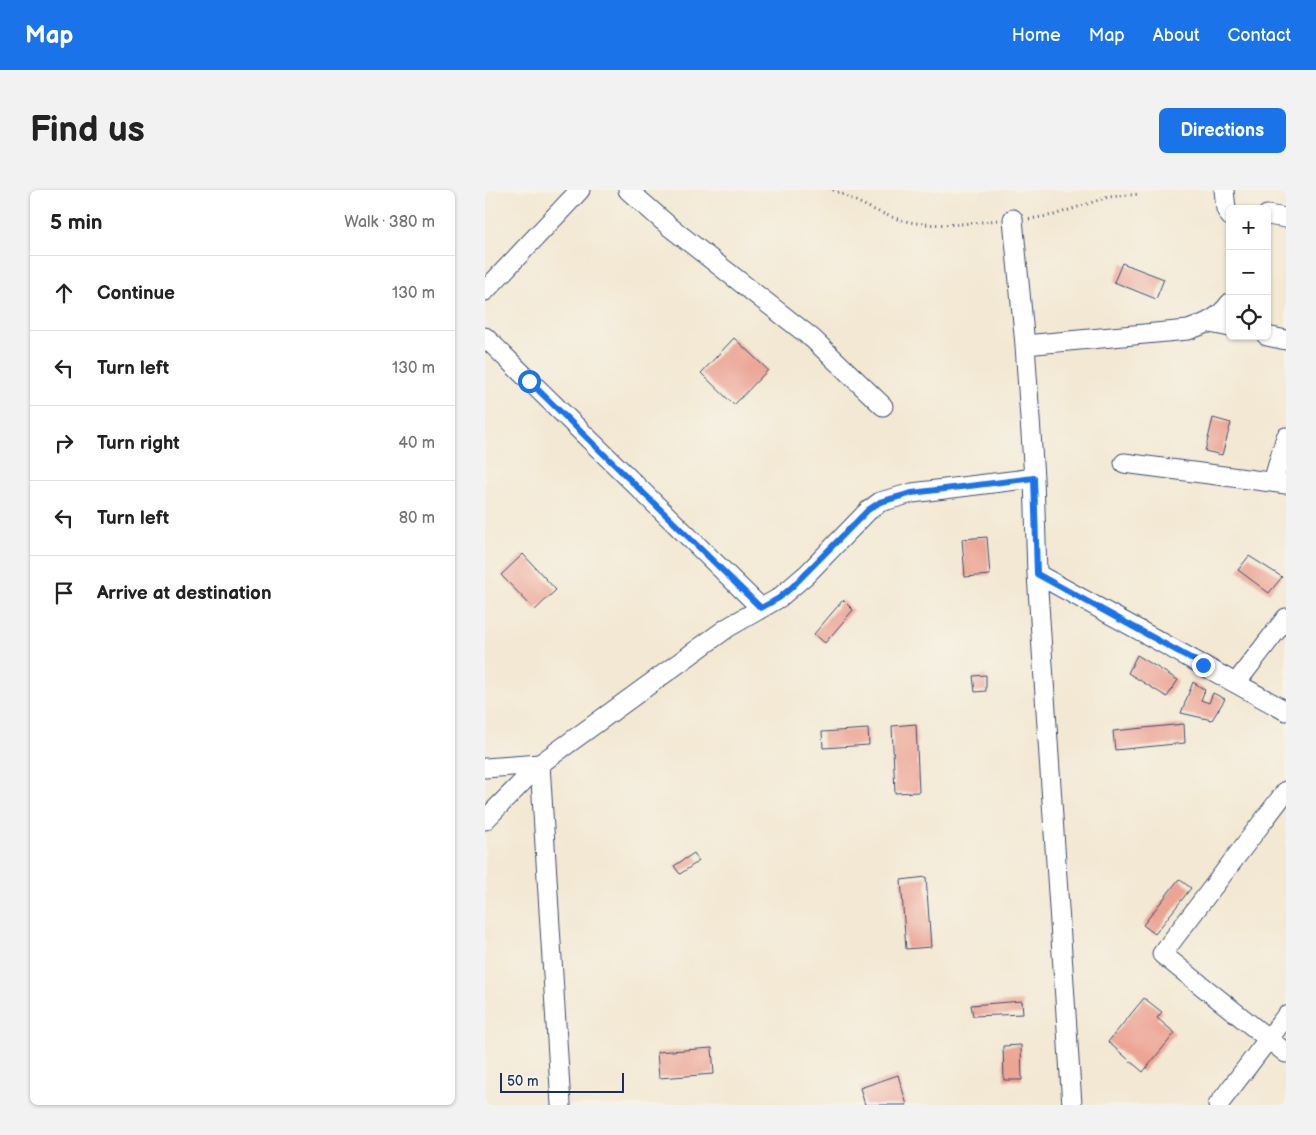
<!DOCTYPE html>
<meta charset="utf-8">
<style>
:root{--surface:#fff;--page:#f2f2f2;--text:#222;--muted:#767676;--line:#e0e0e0;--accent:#1a73e8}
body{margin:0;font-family:"Balsamiq Sans",sans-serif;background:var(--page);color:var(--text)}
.controls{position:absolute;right:15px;top:15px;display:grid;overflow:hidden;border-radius:8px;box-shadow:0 1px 4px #0004}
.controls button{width:45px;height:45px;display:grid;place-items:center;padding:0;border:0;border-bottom:1px solid var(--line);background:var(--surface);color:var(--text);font:25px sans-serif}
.scale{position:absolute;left:15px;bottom:12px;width:124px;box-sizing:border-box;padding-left:5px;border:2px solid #1b2f5e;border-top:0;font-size:14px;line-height:18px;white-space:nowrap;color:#1b2f5e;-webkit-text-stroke:4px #f7f3e8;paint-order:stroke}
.stop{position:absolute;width:15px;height:15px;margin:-11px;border:4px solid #1a73e8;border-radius:50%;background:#fff}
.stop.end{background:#1a73e8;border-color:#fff;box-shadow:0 1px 5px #0008}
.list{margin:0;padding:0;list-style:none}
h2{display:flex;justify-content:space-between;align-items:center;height:65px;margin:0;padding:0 20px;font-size:21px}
h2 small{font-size:16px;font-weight:400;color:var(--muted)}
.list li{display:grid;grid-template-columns:32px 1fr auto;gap:15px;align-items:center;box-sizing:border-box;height:75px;padding:0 20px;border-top:1px solid var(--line)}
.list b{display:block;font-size:19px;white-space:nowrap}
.list em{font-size:16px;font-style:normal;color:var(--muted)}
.icon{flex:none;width:28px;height:28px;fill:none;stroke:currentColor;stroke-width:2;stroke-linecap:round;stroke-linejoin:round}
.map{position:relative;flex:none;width:801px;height:915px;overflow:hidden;border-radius:8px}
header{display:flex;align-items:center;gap:30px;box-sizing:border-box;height:70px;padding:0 25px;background:var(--accent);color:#fff}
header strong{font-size:24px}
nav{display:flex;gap:28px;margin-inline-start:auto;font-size:18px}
.intro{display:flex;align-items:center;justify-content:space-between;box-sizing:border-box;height:120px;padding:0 30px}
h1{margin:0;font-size:35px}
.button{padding:12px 22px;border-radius:8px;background:var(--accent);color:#fff;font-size:18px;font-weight:700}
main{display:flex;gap:30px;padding:0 30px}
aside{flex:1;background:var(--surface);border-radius:8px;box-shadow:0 1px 4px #0004}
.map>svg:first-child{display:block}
.building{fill:#eca495}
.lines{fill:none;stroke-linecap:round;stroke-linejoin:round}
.street-casing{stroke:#3b4b70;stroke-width:21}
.path{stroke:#3b4b70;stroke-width:3;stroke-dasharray:1 4;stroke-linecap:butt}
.street{stroke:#fff;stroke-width:19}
.route{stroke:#1a73e8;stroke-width:6}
</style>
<header>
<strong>Map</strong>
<nav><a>Home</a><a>Map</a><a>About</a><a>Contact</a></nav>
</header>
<div class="intro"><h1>Find us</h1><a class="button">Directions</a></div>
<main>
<aside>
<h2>5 min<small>Walk · 380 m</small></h2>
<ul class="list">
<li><svg class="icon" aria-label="ahead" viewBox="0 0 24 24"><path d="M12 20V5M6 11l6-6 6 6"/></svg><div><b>Continue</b></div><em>130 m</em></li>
<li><svg class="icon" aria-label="left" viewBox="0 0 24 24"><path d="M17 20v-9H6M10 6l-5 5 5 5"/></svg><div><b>Turn left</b></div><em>130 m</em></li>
<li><svg class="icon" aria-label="right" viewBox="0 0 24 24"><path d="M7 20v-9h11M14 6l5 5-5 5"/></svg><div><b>Turn right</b></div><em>40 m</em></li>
<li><svg class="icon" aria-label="left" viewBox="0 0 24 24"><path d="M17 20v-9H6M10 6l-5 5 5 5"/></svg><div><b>Turn left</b></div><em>80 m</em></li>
<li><svg class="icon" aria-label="arrive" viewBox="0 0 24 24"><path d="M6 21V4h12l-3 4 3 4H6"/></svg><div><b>Arrive at destination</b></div></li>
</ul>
</aside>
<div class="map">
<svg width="801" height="915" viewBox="0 0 801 915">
<rect width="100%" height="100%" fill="#f7f3e8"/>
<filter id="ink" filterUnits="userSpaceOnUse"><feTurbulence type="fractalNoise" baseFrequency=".02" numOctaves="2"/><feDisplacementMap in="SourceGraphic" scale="10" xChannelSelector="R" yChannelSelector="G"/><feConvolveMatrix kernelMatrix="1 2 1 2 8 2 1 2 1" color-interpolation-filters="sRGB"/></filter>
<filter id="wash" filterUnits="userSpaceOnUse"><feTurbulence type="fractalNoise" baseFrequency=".0096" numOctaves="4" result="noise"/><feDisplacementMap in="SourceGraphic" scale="20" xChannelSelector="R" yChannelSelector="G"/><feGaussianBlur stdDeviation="1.12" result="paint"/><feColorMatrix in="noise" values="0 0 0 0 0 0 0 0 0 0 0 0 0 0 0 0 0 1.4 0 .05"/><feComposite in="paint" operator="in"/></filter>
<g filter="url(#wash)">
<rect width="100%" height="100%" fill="#f3e8d3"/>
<g id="blocks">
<path class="building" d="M637 73 679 89 671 109 629 92Z
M249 148 283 180 249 215 216 183Z
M728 228 746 233 737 265 720 261Z
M502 347 505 385 480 387 477 349Z
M38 364 71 400 50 420 16 385Z
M764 366 797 387 784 403 753 380Z
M358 410 368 420 340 453 329 444Z
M652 465 693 490 682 507 643 483Z
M501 485V501L490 502 488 486Z
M708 492 720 500 716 510 724 513 728 503 740 509 727 530 696 523Z
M431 534 434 602 410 603 407 536Z
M699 534 700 553 630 560 628 541Z
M383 539 384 555 338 558 337 542Z
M209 663 214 671 195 684 189 676Z
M441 687 446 757 421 759 416 690Z
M694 689 706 698 670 744 658 735Z
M659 808 677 822 672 828 690 843 658 882 623 852Z
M537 811 538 824 488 826 486 815Z
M536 855 537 890H519L518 856Z
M227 858 229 884 174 888 172 862Z
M413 885 422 915H380L375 898Z"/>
</g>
</g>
<g filter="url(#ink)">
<use href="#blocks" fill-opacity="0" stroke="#3b4b70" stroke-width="1"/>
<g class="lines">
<g class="street-casing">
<path id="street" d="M143 0 185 37 328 149 398 216
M739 0 741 19 745 26
M782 25 801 28
M528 29 540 155 549 288 552 384 587 915
M0 101 95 0
M725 133 745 137
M782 146 801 150
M0 147 276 418
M540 155 703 140C721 134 734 128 745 113
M639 273 801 294
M788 292 801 247
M552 384 801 521
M751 493 801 428
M0 578 55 574 76 915
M801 601 677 764 801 863
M0 630 55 574 242 438 294 408 322 384 383 321 395 312 427 303 549 288
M733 915 801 826"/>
</g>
<path class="path" d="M348 0C370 10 392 23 416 30 446 38 482 34 513 30
M544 29 569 25 623 7 655 4"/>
<use href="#street" class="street"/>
</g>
</g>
<g class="lines" filter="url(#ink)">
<path class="route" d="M44 191 276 418 294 408 307 397 383 320 395 312 427 303 549 288 552 384 718 475"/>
</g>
</svg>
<div class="controls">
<button>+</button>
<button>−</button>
<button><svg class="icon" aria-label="locate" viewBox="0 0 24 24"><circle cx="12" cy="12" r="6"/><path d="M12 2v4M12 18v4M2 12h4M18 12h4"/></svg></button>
</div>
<div class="scale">50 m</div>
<div class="stop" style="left:44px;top:191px"></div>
<div class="stop end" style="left:718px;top:475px"></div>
</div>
</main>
